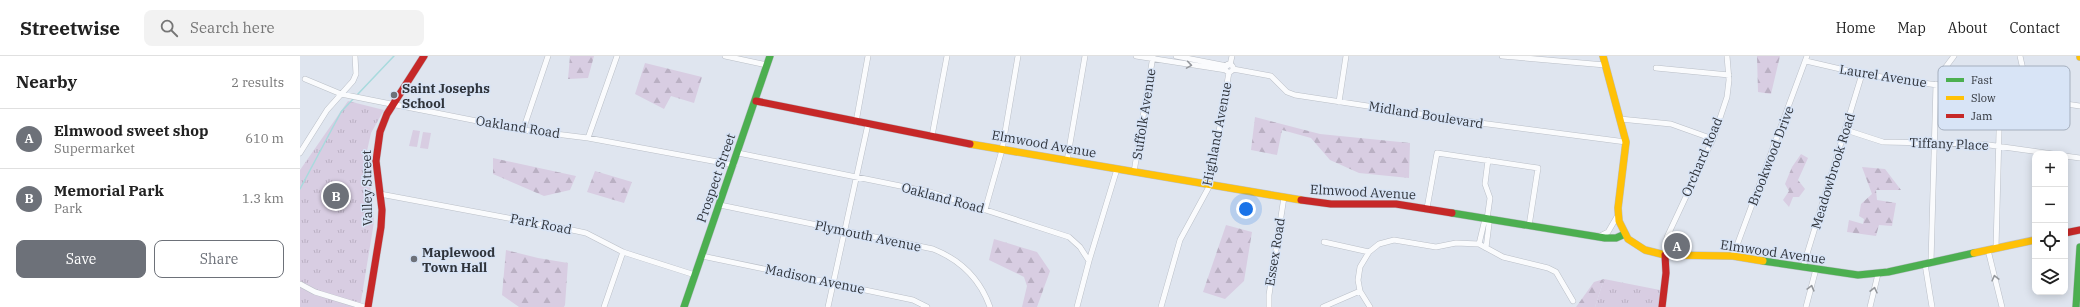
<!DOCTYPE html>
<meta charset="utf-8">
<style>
:root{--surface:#fff;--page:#f2f2f2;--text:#222;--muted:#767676;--line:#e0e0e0;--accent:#6d7179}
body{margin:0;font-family:"IBM Plex Serif",serif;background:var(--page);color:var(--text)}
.controls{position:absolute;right:12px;bottom:12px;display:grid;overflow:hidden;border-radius:8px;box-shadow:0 2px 10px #0003}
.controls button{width:36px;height:36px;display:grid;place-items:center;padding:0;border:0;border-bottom:1px solid var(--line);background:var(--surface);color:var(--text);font:20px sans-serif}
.you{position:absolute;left:946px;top:153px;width:14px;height:14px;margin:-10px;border:3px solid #fff;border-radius:50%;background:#1a73e8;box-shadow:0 0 0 6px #1a73e833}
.badge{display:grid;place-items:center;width:26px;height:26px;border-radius:50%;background:var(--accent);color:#fff;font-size:13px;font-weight:700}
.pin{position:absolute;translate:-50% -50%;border:2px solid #fff;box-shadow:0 1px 4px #0006}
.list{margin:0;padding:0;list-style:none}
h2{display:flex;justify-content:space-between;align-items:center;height:52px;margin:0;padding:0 16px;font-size:17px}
h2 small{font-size:13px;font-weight:400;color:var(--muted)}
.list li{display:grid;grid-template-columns:26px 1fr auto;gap:12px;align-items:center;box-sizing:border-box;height:60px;padding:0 16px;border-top:1px solid var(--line)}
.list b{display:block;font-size:15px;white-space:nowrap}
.list p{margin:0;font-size:13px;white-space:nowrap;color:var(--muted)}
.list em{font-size:13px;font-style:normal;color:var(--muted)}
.actions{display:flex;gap:8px;padding:12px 16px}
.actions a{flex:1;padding:9px 0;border:1px solid var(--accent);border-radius:8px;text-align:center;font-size:14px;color:var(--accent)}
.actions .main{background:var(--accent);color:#fff}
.icon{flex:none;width:22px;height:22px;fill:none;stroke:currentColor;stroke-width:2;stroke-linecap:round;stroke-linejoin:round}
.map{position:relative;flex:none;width:1780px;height:251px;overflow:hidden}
header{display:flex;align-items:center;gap:24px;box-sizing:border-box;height:56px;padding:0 20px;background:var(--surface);border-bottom:1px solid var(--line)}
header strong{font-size:19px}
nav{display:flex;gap:22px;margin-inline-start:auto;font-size:14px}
.search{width:280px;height:36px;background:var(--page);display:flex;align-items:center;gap:10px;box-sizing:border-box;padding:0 14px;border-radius:8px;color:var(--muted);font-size:15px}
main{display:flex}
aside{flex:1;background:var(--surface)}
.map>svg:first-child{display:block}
.green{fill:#d8cde2}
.forest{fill:url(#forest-firs)}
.park{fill:url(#park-tufts)}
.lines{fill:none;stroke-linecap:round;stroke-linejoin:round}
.stream{stroke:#a8dadd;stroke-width:1.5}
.street-casing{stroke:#babfc7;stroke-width:6}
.fast-casing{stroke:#babfc7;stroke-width:8}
.slow-casing{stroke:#babfc7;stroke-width:8}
.jam-casing{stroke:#babfc7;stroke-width:8}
.street{stroke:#fafbfd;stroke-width:5}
.fast{stroke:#4caf50;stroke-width:7}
.slow{stroke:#ffc107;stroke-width:7}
.jam{stroke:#c62828;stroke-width:7}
.oneway{stroke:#94979c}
.poi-dot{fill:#6d7179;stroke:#d8e4f6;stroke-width:1.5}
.labels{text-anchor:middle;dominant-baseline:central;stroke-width:3;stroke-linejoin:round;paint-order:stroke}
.street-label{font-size:13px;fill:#2f333a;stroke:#d8e4f6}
.poi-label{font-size:13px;font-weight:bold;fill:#2f333a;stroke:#d8e4f6;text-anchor:start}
.key{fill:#d8e4f6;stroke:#a5afbe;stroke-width:1}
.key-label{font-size:11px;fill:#2f333a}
</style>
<header>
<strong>Streetwise</strong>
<div class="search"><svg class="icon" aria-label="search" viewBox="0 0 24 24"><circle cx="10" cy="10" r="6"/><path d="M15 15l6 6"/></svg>Search here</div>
<nav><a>Home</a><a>Map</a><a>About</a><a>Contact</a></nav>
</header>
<main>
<aside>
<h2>Nearby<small>2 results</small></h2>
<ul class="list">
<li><span class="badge">A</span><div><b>Elmwood sweet shop</b><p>Supermarket</p></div><em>610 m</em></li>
<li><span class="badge">B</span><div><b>Memorial Park</b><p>Park</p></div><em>1.3 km</em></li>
</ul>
<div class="actions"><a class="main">Save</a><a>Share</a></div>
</aside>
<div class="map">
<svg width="1780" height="251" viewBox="0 0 1780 251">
<defs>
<pattern id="forest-firs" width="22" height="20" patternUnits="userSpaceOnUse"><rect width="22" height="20" fill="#d8cde2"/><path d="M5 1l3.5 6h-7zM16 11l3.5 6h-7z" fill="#bab0c3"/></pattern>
<pattern id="park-tufts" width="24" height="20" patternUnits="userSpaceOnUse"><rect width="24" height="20" fill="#d8cde2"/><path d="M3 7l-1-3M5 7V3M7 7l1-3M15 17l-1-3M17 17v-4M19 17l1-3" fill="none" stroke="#bab0c3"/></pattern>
</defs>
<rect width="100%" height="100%" fill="#dfe5ef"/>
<path class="green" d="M113 74 120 75 117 91 109 90Z
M123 76 131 77 128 93 120 92Z"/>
<path class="forest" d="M270 0H294L288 22 268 23Z
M1457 0H1480L1471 38 1458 36Z
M345 7 402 21 394 47 371 40 364 53 335 38Z
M955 61 1020 78 1110 87 1109 122 1059 117 1030 104 1011 82 982 74 977 99 951 94Z
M1501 98 1508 102 1498 124 1505 133 1499 141H1493L1489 151 1483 144 1489 135 1485 128 1492 111Z
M193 102 276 120 270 134 244 140 193 118Z
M1562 111 1585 113 1601 134H1576L1577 144 1596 147 1592 170 1579 169 1576 180 1547 176 1549 164 1563 168 1564 163 1559 160 1561 148 1572 138Z
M295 115 332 126 324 147 287 136Z
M926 169 952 176 944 225 925 243 903 236Z
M694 183 737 196 750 215 737 251H722L727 230 724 221 689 204Z
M206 194 238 202 268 207 265 249 264 251H219L202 239Z
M1304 223 1295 251H1276L1294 226Z"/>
<path class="park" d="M48 45 84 54 71 77 67 95 74 166 60 251H0V114Z
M1304 223 1365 235 1363 251H1295Z"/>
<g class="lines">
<path class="stream" d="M57 39 94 0
M0 133 41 56 54 42"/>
<g class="street-casing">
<path id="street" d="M425 0 467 9
M836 0 926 14
M876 0 927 10
M1202 0 1305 9
M1720 0 1724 18 1721 40
M1506 5 1562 18 1780 50
M925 12a4 4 0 1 1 8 0a4 4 0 1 1-8 0Z
M930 9 932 0
M1356 12 1429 19
M933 13 971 20 987 36 995 39 1180 67 1326 86
M5 23 41 38 86 47 223 74 288 82 434 109
M1644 29 1645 12 1654 0
M1039 46 1046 0
M1320 63 1371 68 1413 83
M556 66 568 0
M223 74 248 0
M1546 74 1583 86 1682 88 1753 98
M632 80 647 0
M288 82 317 0
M0 97 27 54 53 25 56 18 55 0
M438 97 630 136 769 181 780 191 789 205
M1765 100 1780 102
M767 105 785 0
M834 116 853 0
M80 138 272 174 286 177 323 196 395 219
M420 149 633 193C661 204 680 223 690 251
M1127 152 1137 97 1238 112 1229 170
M685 154 702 94 718 0
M1187 163 1190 142 1185 128 1188 104
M1298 181 1308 176 1318 159
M1024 186 1069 196
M1179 188 1203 201 1248 212 1256 216 1273 245
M1179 188 1184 167 1187 163 1189 168 1186 192
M1696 192 1700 38
M1688 194 1702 251
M1365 199 1367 181 1413 83 1427 41 1429 24 1427 0
M402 200 613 244 627 251
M1433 200 1507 0
M1631 206 1636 28
M1625 208 1632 251
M1503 211 1562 18
M0 228 15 236 64 251
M304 251 323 196
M528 251 568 68
M777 251 789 205 817 113
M861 251 880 184 910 129 929 16
M969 251V239L984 141
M1023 251 1060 235
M1070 251 1060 235 1058 224 1060 211 1069 196 1079 188 1094 184 1136 191 1156 187 1179 188
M1506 251 1516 213
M1570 251 1578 218"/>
</g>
<g class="fast-casing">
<path id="fast" d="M1152 157 1305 182H1316L1325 178
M1463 205 1558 219 1588 216 1674 197
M384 251 470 0
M1776 251 1780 191"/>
</g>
<g class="slow-casing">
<path id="slow" d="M1303 0 1326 86 1318 152 1319 165 1328 183 1345 194 1365 199 1433 200 1463 205
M1780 0V1
M670 88 1001 144
M1674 197 1735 184"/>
</g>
<g class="jam-casing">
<path id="jam" d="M456 45 670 88
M1001 144 1031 148H1096L1152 157
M1765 177 1780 174
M68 251 81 171 82 154 76 105 80 76 87 58 124 0
M1362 251 1366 217 1365 199"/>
</g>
<use href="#street" class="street"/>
<use href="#fast" class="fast"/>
<use href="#slow" class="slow"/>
<use href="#jam" class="jam"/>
</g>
<defs><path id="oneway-chevron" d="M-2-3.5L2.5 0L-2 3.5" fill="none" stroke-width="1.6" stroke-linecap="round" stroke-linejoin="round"/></defs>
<g class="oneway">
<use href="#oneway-chevron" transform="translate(889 9) rotate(9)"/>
<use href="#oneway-chevron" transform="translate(1695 222) rotate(-104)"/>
<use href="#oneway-chevron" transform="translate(1511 232) rotate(-75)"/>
<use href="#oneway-chevron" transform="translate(1574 234) rotate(-77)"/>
</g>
<g class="poi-dot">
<circle cx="94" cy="39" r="4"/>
<circle cx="114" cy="203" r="4"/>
</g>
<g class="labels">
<g class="street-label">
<text transform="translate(1583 20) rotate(9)">Laurel Avenue</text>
<text transform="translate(844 58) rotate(-81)">Suffolk Avenue</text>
<text transform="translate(1126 59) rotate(9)">Midland Boulevard</text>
<text transform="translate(218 71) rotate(9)">Oakland Road</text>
<text transform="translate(917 78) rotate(-79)">Highland Avenue</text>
<text transform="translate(744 88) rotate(10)">Elmwood Avenue</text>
<text transform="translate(1649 88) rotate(2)">Tiffany Place</text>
<text transform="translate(1471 100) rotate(-69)">Brookwood Drive</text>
<text transform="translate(1402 101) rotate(-67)">Orchard Road</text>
<text transform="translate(1533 115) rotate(-73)">Meadowbrook Road</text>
<text transform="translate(416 122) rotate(-71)">Prospect Street</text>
<text transform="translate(67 132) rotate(-91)">Valley Street</text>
<text transform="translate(1063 136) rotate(3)">Elmwood Avenue</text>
<text transform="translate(643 142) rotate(15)">Oakland Road</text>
<text transform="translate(241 168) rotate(11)">Park Road</text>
<text transform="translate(568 180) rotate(12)">Plymouth Avenue</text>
<text transform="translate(975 196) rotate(-81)">Essex Road</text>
<text transform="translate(1473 196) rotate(8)">Elmwood Avenue</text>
<text transform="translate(515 223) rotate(12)">Madison Avenue</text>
</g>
<g class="poi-label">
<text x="102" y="32">Saint Josephs<tspan x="102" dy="15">School</tspan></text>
<text x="122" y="196">Maplewood<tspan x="122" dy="15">Town Hall</tspan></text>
</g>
</g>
<rect x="1638" y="10" width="132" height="64" rx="6" class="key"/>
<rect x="1646" y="22" width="18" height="4" fill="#4caf50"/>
<rect x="1646" y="40" width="18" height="4" fill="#ffc107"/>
<rect x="1646" y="58" width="18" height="4" fill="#c62828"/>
<g class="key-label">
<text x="1671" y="28">Fast</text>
<text x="1671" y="46">Slow</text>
<text x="1671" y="64">Jam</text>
</g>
</svg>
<div class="controls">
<button>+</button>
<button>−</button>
<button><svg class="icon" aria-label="locate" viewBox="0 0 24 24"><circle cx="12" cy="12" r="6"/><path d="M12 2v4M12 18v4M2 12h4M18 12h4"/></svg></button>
<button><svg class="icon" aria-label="layers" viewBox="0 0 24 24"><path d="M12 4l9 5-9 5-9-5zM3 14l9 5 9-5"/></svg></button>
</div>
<div class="you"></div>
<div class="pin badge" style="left:1377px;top:190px">A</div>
<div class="pin badge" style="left:36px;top:140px">B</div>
</div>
</main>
